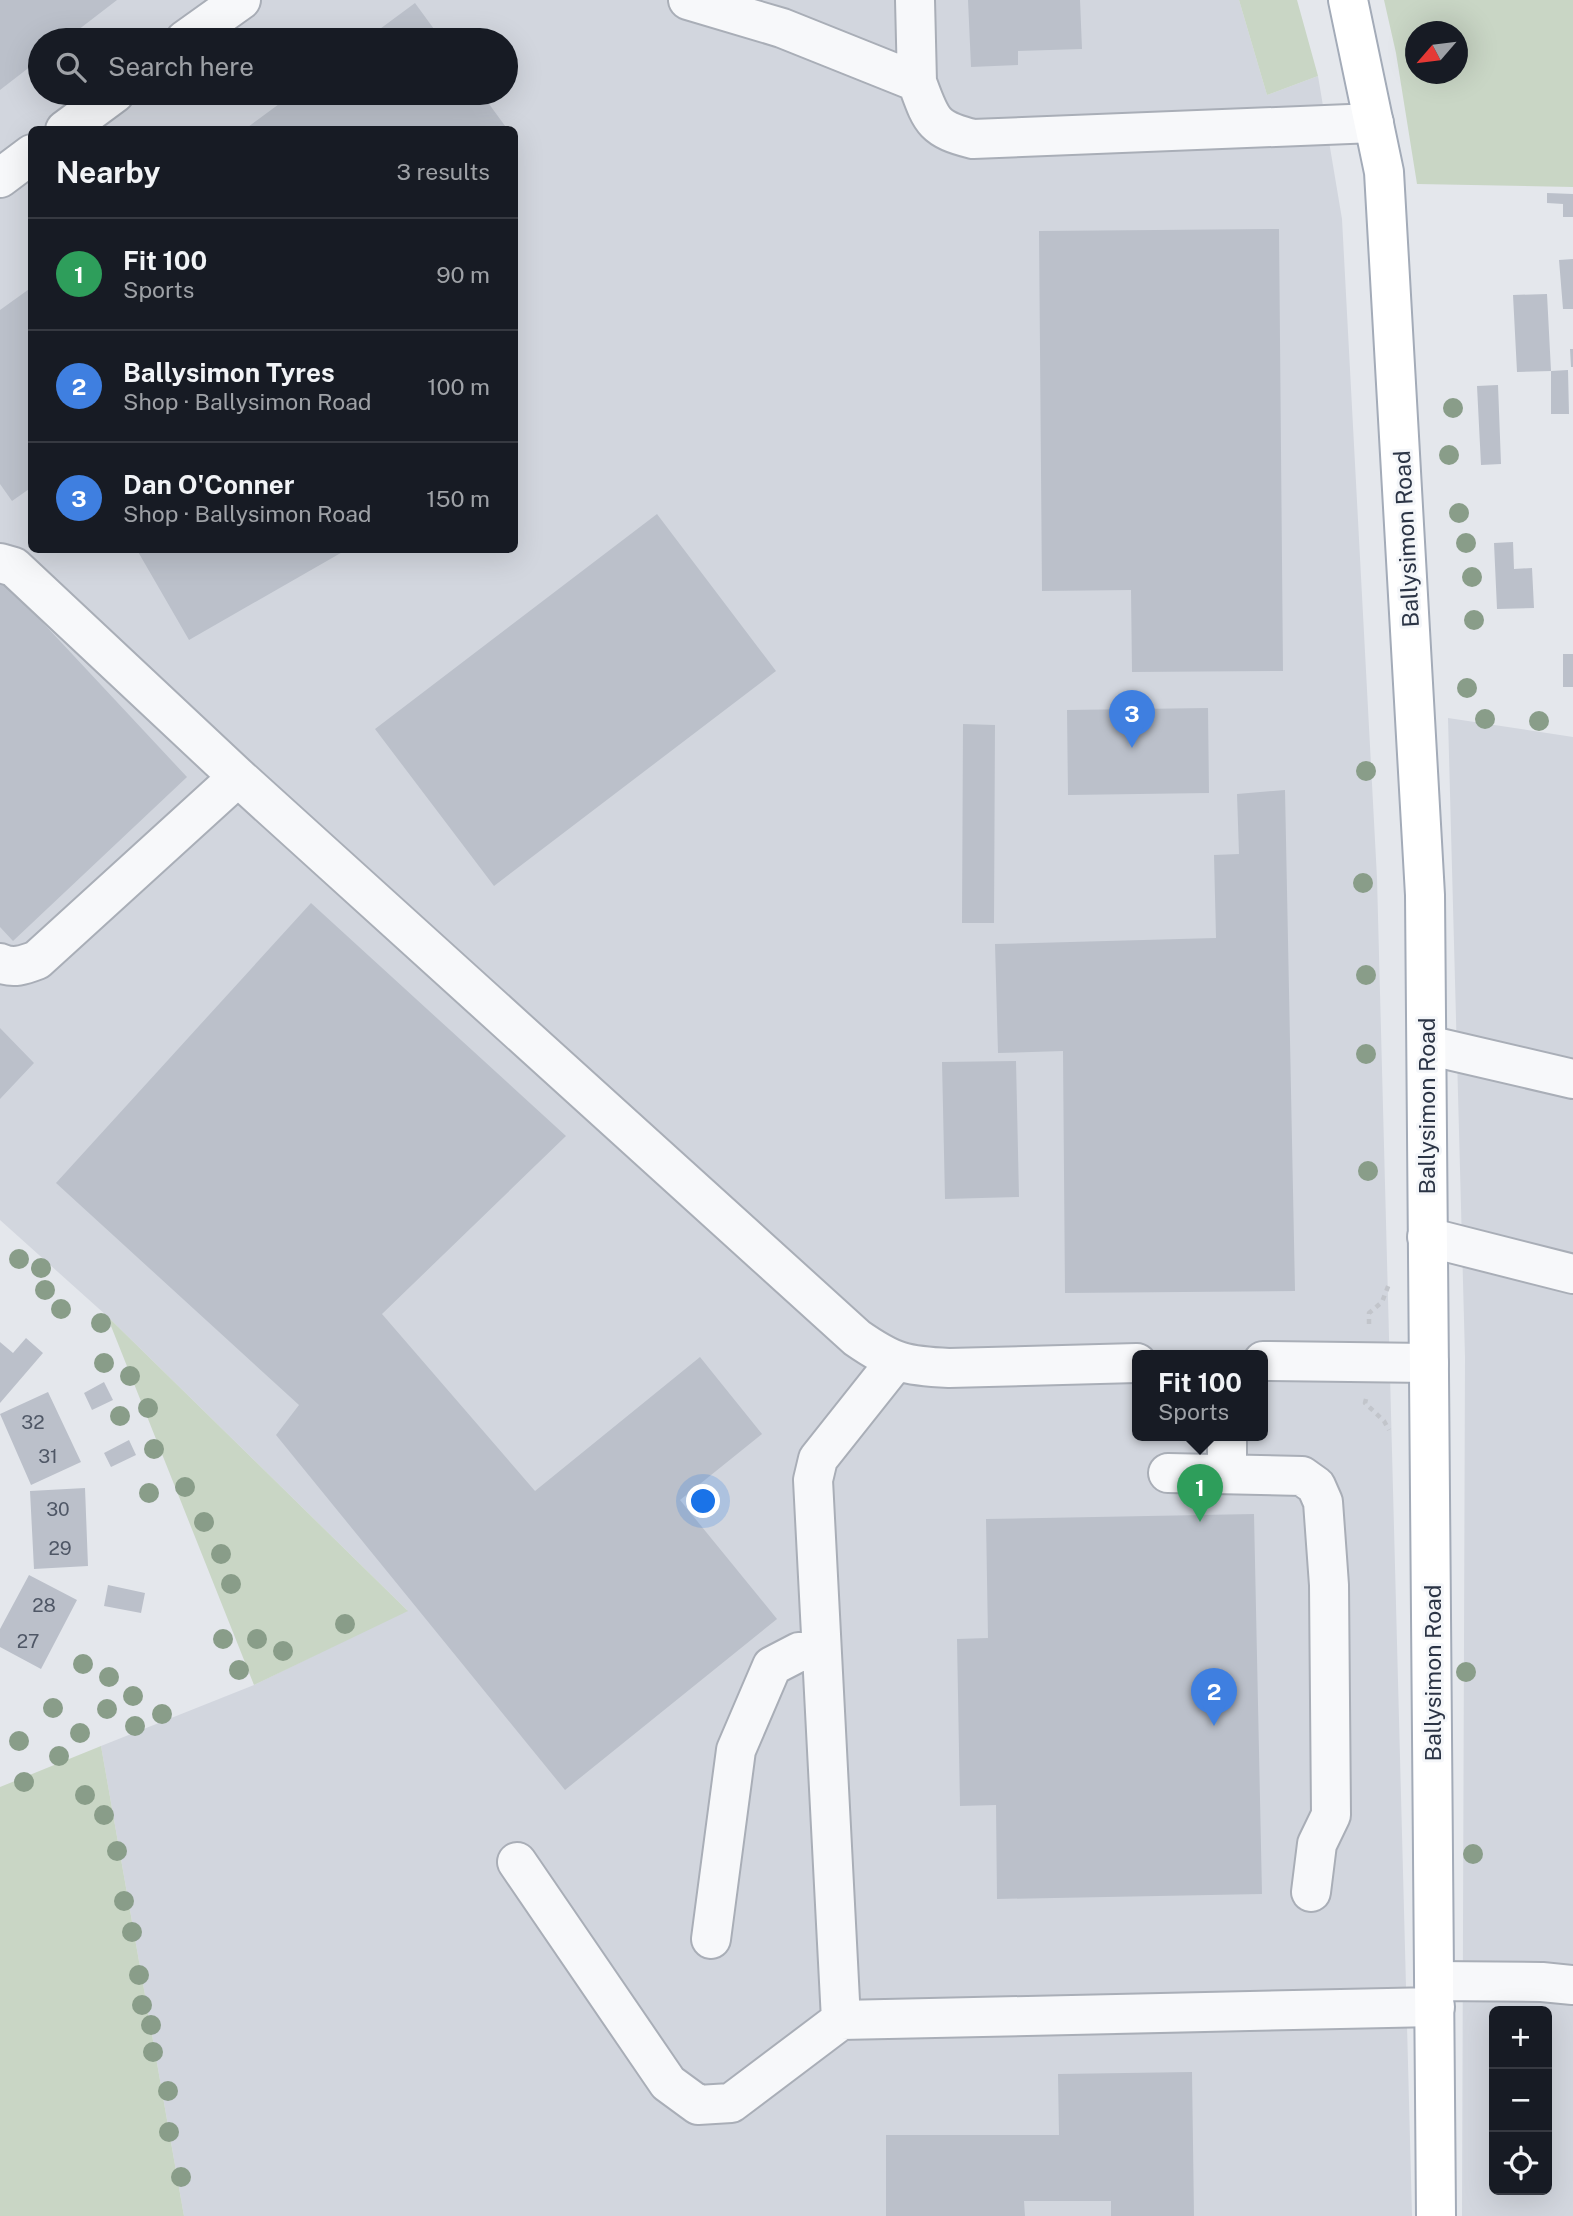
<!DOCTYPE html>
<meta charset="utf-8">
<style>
:root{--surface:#171b24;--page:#242831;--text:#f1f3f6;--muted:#9ea1a6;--line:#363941;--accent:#b45309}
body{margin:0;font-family:"Public Sans",sans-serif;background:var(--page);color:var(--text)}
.controls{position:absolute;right:21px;bottom:21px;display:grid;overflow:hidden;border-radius:10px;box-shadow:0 7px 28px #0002}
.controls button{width:63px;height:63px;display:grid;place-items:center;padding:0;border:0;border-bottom:2px solid var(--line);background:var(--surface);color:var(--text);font:35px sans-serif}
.compass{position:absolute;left:1405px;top:21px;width:63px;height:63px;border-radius:50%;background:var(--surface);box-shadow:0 7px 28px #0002;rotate:242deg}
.you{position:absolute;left:704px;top:1502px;width:24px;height:24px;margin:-18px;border:5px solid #fff;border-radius:50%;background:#1a73e8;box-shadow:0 0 0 10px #1a73e833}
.badge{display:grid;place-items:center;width:46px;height:46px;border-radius:50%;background:var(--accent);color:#fff;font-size:23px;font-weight:700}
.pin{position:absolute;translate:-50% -58px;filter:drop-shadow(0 2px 4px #0008)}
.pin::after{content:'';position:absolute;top:37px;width:24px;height:21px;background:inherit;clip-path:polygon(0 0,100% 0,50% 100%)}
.popup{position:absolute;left:1132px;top:1350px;width:136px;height:91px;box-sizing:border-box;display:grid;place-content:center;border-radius:10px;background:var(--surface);filter:drop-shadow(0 2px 5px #0005);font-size:23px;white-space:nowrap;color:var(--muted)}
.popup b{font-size:26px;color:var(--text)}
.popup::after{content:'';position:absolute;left:50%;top:100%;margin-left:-14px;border:14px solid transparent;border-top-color:var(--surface)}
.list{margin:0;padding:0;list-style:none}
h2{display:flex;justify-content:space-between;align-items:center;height:91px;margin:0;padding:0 28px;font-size:30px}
h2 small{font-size:23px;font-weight:400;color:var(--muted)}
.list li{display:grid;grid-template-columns:46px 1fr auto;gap:21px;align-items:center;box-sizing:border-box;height:112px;padding:0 28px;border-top:2px solid var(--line)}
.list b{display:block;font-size:26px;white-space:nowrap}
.list p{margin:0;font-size:23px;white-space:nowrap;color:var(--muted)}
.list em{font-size:23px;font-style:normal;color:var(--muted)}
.icon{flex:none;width:38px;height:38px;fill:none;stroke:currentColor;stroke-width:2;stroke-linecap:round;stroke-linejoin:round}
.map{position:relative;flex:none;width:1573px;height:2216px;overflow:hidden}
.search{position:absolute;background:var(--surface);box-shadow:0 7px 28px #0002;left:28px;top:28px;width:490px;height:77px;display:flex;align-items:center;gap:18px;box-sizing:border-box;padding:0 24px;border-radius:38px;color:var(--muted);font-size:26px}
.panel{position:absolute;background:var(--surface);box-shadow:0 7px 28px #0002;left:28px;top:126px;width:490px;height:427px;border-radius:10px}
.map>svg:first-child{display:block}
.built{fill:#d2d6de;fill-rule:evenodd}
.green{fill:#c9d6c5;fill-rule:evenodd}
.building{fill:#bbc0ca}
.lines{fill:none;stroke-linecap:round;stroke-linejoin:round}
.minor-casing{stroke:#a9aeb7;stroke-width:42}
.major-casing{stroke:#a3abb8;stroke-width:42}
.path{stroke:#c2c5cb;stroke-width:4.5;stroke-dasharray:5 5;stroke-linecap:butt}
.minor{stroke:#f7f8fa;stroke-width:38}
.major{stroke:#fff;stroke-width:38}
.tree{fill:#899d89}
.labels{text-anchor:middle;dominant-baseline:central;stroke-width:6;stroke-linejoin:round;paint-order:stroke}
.number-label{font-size:19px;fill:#4f5766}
.street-label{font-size:23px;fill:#2b3445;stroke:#f4f6f9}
</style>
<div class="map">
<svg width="1573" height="2216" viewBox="0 0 1573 2216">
<rect width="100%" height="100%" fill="#e4e7ec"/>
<path class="built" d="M0 0H1239L1267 95 1318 76 1342 219 1377 878 1412 2216H184L101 1746 254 1685 407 1610 107 1316 0 1220ZM40 40H506V93H40ZM32 130H514V550H32ZM1137 1356H1263V1436H1137Z
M1448 718 1573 737V2216H1462L1465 1357ZM1494 2011H1547V2190H1494Z"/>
<path class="green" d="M1239 0H1297L1318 76 1267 95Z
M1384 0H1573V187L1417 184 1396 53ZM1416 32H1458V74H1416Z
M107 1316 408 1611 254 1685Z
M101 1746 184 2216H0V1787Z"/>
<path class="building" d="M0 0H117L65 40H40V59L0 90Z
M968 0H1080L1082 49 1018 51V65L971 67Z
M415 3 442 40H365Z
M294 93H481L508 130H244Z
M1547 193 1573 194V217H1563V204L1547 203Z
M1279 229 1283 671 1132 672 1131 590 1042 591 1039 231Z
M1573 259V309H1563L1559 260Z
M32 287V487L12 501 0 484V310Z
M1547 294 1551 371 1517 372 1513 295Z
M1570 349H1573V367H1571Z
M1568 370 1569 414H1551V371Z
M1498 385 1501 464 1481 465 1477 386Z
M657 514 776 671 494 886 375 729Z
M1513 542 1514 569 1532 568 1534 608 1497 609 1494 543Z
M137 550H346L189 640Z
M3 580 187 777 13 941 0 927V583Z
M1563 654H1573V687H1563Z
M1208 708 1209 793 1068 795 1067 710Z
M963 724 995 725 994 923H962Z
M1285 790 1295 1291 1065 1293 1063 1051 998 1053 995 944 1216 938 1214 855 1239 854 1237 794Z
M311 903 566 1136 382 1314 535 1491 700 1357 762 1434 680 1500 777 1619 565 1790 276 1435 299 1405 56 1183Z
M0 1028 34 1063 0 1099Z
M1016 1061 1019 1197 945 1199 942 1062Z
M26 1338 43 1353 0 1403V1342L13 1353Z
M104 1382 113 1400 92 1410 84 1393Z
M48 1392 81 1462 31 1485 0 1414Z
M129 1440 136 1455 111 1467 104 1453Z
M85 1488 88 1566 34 1569 30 1491Z
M1254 1514 1262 1894 997 1899 996 1805 960 1806 957 1639 988 1638 986 1519Z
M29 1575 77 1600 41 1669 0 1647V1629Z
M108 1585 145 1593 141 1613 104 1606Z
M1192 2072 1194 2216H1111V2201H1024L1025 2216H886V2135H1059L1058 2074Z"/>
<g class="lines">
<g class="minor-casing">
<path id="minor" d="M688 0 782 28 917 82 915 0
M185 40 241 0
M917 82C931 120 932 129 973 139L1374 123
M65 130 115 93
M0 178 32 154
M0 563 14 567 238 777 857 1338C893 1363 905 1366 949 1368L1137 1363
M0 963C13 969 24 965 37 960L238 777
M1427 1045 1573 1079
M1427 1237 1573 1274
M1263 1361 1429 1363
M1168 1473 1302 1476 1316 1486 1323 1502 1329 1585 1331 1815 1317 1844 1311 1892
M1227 1474V1436
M517 1862 668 2083 698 2105 731 2103 841 2020 813 1480 818 1459 895 1362
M711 1939 736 1750 772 1666 799 1652 821 1651
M1435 1981 1542 1982 1573 1985
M841 2020 1435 2007"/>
</g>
<g class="major-casing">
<path id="major" d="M1348 0 1384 172 1425 895 1436 2216"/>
</g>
<path class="path" d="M1369 1324V1313L1382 1302 1389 1284
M1366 1399 1365 1403 1384 1421 1389 1430"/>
<use href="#minor" class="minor"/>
<use href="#major" class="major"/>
</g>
<g class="tree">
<circle cx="1453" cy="408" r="10"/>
<circle cx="1449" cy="455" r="10"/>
<circle cx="1459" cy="513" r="10"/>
<circle cx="1466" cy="543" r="10"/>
<circle cx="1472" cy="577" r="10"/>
<circle cx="1474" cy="620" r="10"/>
<circle cx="1467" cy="688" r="10"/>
<circle cx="1485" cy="719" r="10"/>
<circle cx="1539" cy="721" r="10"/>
<circle cx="1366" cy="771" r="10"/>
<circle cx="1363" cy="883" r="10"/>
<circle cx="1366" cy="975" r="10"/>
<circle cx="1366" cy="1054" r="10"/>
<circle cx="1368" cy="1171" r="10"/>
<circle cx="19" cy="1259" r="10"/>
<circle cx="41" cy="1268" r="10"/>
<circle cx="45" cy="1290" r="10"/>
<circle cx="61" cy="1309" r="10"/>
<circle cx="101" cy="1323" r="10"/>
<circle cx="104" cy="1363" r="10"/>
<circle cx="130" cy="1376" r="10"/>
<circle cx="148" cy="1408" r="10"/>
<circle cx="120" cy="1416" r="10"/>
<circle cx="154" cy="1449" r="10"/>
<circle cx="185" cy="1487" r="10"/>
<circle cx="149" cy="1493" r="10"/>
<circle cx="204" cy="1522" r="10"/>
<circle cx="221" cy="1554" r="10"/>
<circle cx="231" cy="1584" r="10"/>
<circle cx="345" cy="1624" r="10"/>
<circle cx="223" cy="1639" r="10"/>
<circle cx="257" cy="1639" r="10"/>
<circle cx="283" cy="1651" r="10"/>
<circle cx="83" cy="1664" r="10"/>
<circle cx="239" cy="1670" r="10"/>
<circle cx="1466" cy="1672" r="10"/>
<circle cx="109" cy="1677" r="10"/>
<circle cx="133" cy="1696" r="10"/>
<circle cx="53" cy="1708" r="10"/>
<circle cx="107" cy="1709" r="10"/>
<circle cx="162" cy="1714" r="10"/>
<circle cx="135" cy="1726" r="10"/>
<circle cx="80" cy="1733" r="10"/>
<circle cx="19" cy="1741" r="10"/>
<circle cx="59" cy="1756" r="10"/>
<circle cx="24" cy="1782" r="10"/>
<circle cx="85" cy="1795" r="10"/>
<circle cx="104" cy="1815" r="10"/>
<circle cx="117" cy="1851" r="10"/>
<circle cx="1473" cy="1854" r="10"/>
<circle cx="124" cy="1901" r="10"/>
<circle cx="132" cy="1932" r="10"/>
<circle cx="139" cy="1975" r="10"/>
<circle cx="142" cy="2005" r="10"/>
<circle cx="151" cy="2025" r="10"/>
<circle cx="153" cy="2052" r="10"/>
<circle cx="168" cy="2091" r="10"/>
<circle cx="169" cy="2132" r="10"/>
<circle cx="181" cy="2177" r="10"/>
</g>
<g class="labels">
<g class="number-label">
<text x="33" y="1422">32</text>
<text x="48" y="1456">31</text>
<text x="58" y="1509">30</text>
<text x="60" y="1548">29</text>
<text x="44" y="1605">28</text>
<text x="28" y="1641">27</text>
</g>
<g class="street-label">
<text transform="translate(1406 539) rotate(-93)">Ballysimon Road</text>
<text transform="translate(1426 1106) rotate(-90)">Ballysimon Road</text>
<text transform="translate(1432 1673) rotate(-90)">Ballysimon Road</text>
</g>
</g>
</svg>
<div class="controls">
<button>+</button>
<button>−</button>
<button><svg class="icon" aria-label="locate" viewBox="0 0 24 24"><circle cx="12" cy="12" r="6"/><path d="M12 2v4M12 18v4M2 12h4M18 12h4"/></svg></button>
</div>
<svg class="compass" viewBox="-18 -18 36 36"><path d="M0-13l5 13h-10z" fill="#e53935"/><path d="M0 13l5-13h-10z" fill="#9ea1a6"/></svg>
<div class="you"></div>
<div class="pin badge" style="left:1200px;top:1522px;background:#2e9e5b">1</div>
<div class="popup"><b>Fit 100</b>Sports</div>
<div class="pin badge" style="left:1214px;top:1726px;background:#3f7fe0">2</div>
<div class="pin badge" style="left:1132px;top:748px;background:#3f7fe0">3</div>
<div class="search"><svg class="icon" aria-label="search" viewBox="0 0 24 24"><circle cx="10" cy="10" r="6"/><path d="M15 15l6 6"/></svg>Search here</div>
<section class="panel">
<h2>Nearby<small>3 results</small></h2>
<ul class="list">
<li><span class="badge" style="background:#2e9e5b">1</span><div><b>Fit 100</b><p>Sports</p></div><em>90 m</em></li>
<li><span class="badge" style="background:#3f7fe0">2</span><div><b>Ballysimon Tyres</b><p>Shop · Ballysimon Road</p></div><em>100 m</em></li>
<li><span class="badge" style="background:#3f7fe0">3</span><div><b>Dan O'Conner</b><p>Shop · Ballysimon Road</p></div><em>150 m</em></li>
</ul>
</section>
</div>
